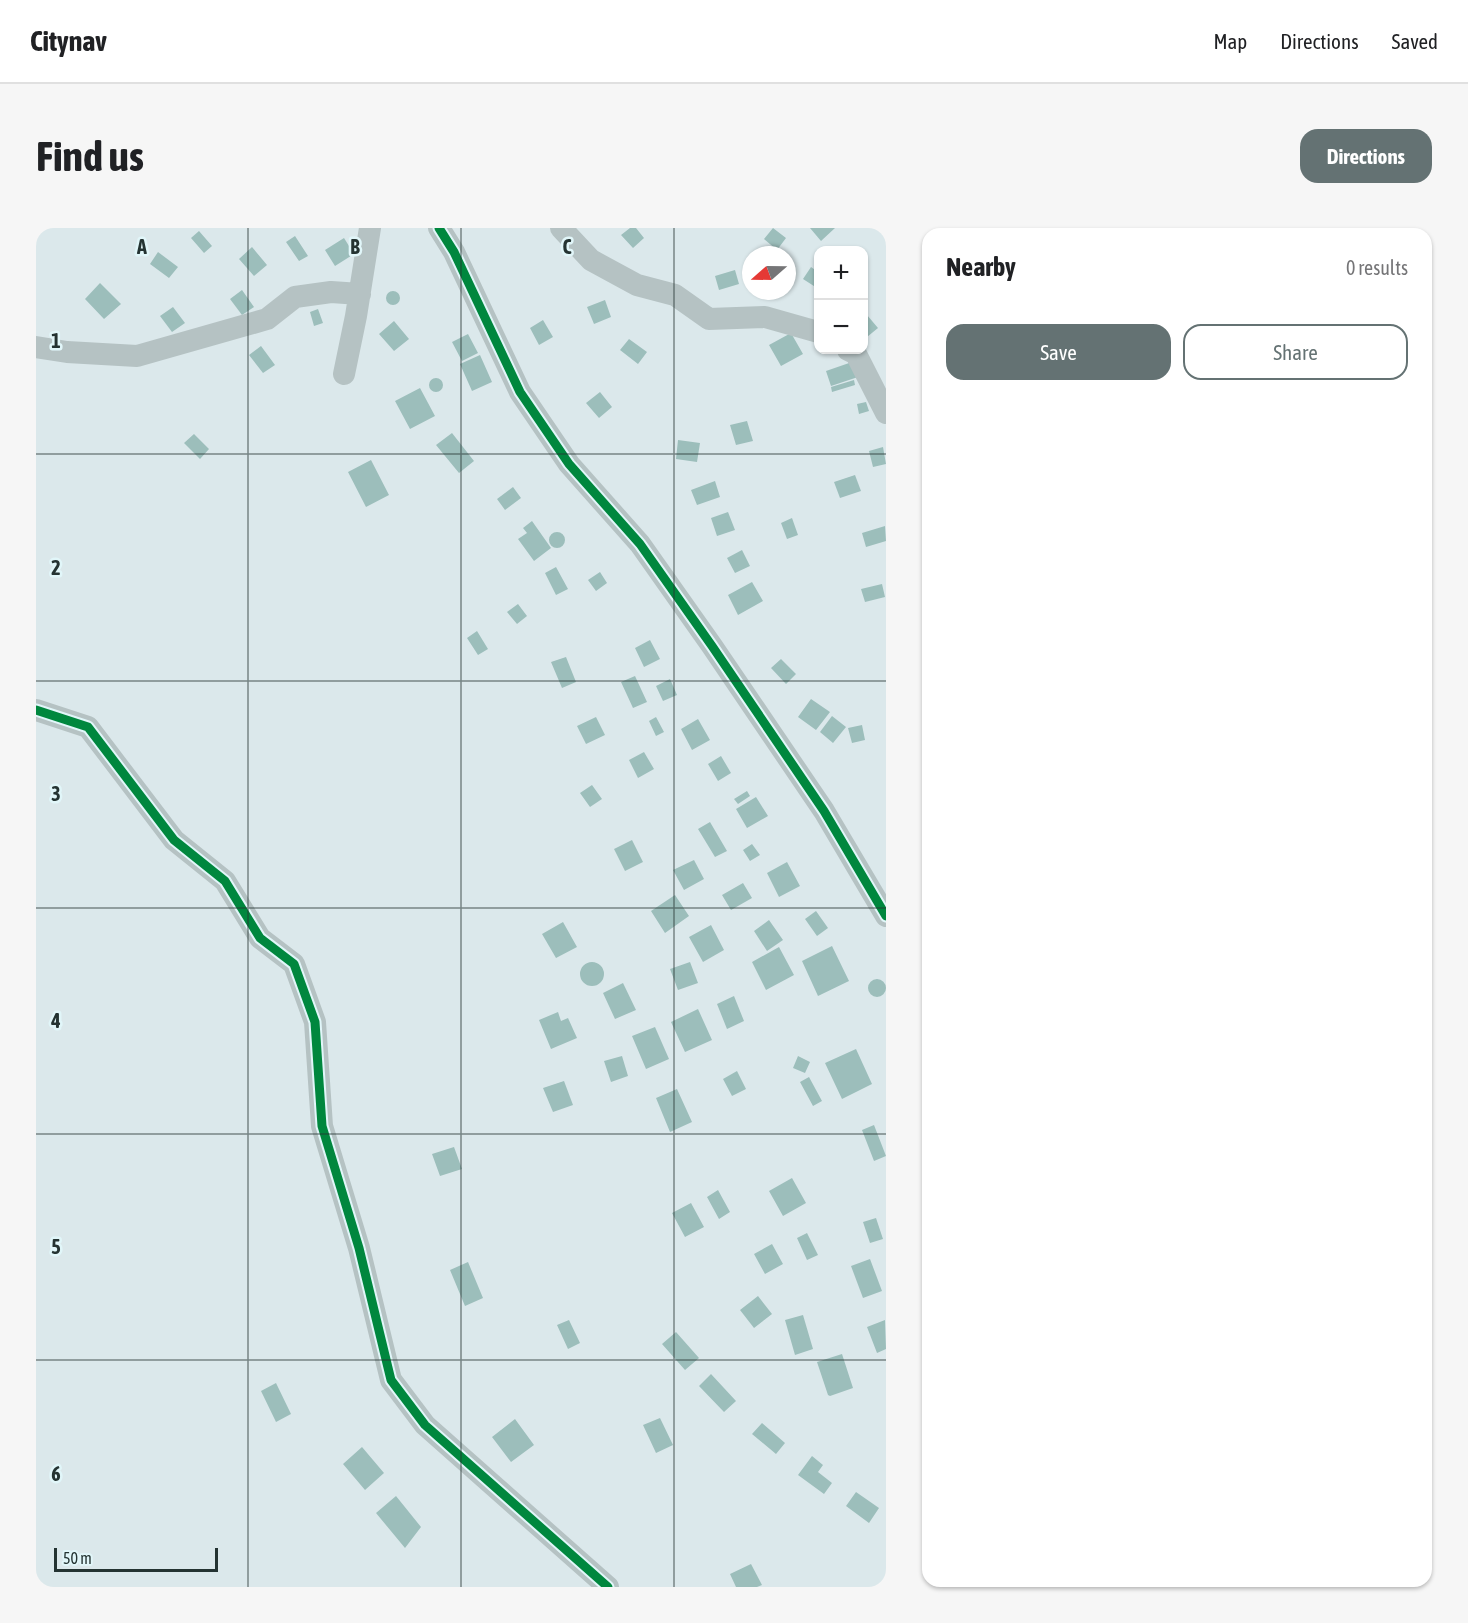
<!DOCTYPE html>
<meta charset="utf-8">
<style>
:root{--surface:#fff;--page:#f6f6f6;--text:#202124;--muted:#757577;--line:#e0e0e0;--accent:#647273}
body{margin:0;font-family:"Asap Condensed",sans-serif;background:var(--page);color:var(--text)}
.controls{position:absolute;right:18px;top:18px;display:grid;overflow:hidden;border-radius:12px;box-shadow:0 2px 4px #0004}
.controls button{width:54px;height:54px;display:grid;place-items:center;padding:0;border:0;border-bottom:2px solid var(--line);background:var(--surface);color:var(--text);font:30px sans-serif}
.compass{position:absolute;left:706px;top:18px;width:54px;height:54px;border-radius:50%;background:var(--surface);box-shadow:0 2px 4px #0004;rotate:250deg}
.scale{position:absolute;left:18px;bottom:15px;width:164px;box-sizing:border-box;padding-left:6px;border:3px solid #243332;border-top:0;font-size:16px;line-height:21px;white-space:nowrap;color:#243332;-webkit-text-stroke:4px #e1f6f9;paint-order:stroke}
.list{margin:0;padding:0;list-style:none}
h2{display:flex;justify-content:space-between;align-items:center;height:78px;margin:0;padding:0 24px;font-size:26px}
h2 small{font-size:20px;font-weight:400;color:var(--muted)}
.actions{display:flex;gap:12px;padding:18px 24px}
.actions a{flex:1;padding:14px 0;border:2px solid var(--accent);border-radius:18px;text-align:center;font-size:21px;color:var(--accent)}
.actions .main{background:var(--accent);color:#fff}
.map{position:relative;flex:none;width:850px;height:1359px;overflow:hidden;border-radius:18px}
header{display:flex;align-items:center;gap:36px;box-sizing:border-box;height:84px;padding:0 30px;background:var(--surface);border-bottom:2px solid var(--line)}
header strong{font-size:28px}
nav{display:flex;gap:33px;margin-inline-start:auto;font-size:21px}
.intro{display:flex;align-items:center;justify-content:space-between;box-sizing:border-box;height:144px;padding:0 36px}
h1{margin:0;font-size:42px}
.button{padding:15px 27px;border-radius:18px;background:var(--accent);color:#fff;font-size:21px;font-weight:700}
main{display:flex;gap:36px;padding:0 36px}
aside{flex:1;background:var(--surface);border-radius:18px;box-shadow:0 2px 4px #0004}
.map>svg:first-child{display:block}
.building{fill:#9cbebb}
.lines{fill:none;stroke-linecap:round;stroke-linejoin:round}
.minor{stroke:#b5c2c3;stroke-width:22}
.cycleway-casing{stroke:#e1f6f9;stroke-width:13}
.cycleway{stroke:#00873e;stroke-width:9}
.grid{fill:none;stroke:#243332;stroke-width:1.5;stroke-opacity:0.55}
.grid-label{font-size:20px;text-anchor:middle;font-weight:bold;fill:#243332;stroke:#e1f6f9;stroke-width:5;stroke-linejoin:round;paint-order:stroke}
</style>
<header>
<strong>Citynav</strong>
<nav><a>Map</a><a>Directions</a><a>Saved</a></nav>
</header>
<div class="intro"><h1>Find us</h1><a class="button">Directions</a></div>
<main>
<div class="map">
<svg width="850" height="1359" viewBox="0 0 850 1359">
<rect width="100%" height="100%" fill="#dbe8eb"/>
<path class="building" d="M594 0H600L608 10 597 20 585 7Z
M737 0 750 10 741 22 728 11Z
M774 0H799L785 13Z
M163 3 176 18 168 25 155 10Z
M259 8 272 28 263 33 250 14Z
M308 10 318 26 299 38 289 22Z
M216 19 231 37 218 48 203 31Z
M122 24 142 39 133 50 114 36Z
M775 39 782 44 781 60 767 51Z
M699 42 703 56 683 62 679 48Z
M64 55 85 76 68 91 49 71Z
M206 62 218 79 206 87 194 71Z
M350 70a7 7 0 1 1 14 0a7 7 0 1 1-14 0Z
M569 72 575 89 558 96 551 79Z
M137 79 149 95 136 104 124 88Z
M282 81 287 95 278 98 274 84Z
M831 87 842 100 831 109 828 105V89Z
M507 92 517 109 503 117 494 100Z
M358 93 373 111 358 123 343 106Z
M755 105 767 126 745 138 733 117Z
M432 106 442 125 426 133 416 114Z
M593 111 611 124 602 136 584 122Z
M225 118 239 137 227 145 213 127Z
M444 127 456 154 436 163 424 136Z
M816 134 822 149 795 158 790 143Z
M393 157a7 7 0 1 1 14 0a7 7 0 1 1-14 0Z
M818 152 819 157 796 164 795 159Z
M384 160 399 188 374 201 359 173Z
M564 164 576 179 563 190 550 175Z
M830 174 833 183 823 186 821 176Z
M711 193 717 213 700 217 694 197Z
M416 205 438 233 423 245 400 217Z
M158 206 173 221 164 231 148 215Z
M642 212 664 215 661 234 640 231Z
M847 219 850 236 837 239 833 223Z
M335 232 353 267 330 279 312 244Z
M819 247 825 263 804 270 798 254Z
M679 253 684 269 661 277 655 262Z
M477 259 485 270 469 282 461 271Z
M692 284 699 302 681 308 675 290Z
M756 290 762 307 751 311 745 295Z
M496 293 515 320 498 333 482 311 491 305 487 300Z
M849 298 850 313 830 319 826 305Z
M513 312a8 8 0 1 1 16 0a8 8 0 1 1-16 0Z
M706 322 714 338 699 345 691 330Z
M520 339 532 361 520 367 509 345Z
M564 344 571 355 560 363 552 352Z
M716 354 727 373 702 387 692 367Z
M846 356 849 369 829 374 825 361Z
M482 376 491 388 481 396 471 384Z
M441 403 452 421 442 427 431 410Z
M614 412 624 431 608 439 599 420Z
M530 429 540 454 526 460 515 434Z
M745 431 760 446 750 456 735 440Z
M599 448 611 474 597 480 585 454Z
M634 451 641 467 627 473 620 458Z
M775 471 794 484 780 502 762 489Z
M796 488 810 499 797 515 784 504Z
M560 489 569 507 550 516 541 498Z
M620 489 628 504 620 508 613 493Z
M662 491 674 512 656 522 645 501Z
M826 497 829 512 816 515 812 500Z
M608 524 618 541 602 550 593 532Z
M685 528 695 545 682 553 672 536Z
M556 557 566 571 554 579 544 565Z
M711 563 714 568 702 576 698 571Z
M720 569 732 588 711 600 700 581Z
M674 594 691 623 679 629 662 601Z
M596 612 607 634 589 643 578 621Z
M716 616 724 627 714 633 707 622Z
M658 632 668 651 648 662 637 642Z
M751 634 764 658 743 669 731 645Z
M707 655 716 670 695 682 686 667Z
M639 667 653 688 629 705 615 683Z
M780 683 792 700 781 708 769 691Z
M733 692 747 712 731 723 718 703Z
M527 694 541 719 520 730 506 706Z
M675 697 688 722 667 734 653 709Z
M796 718 813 753 782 768 766 733Z
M743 719 758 747 730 762 716 734Z
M654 734 662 755 642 762 634 741Z
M544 746a12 12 0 1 1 24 0a12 12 0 1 1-24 0Z
M832 760a9 9 0 1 1 18 0a9 9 0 1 1-18 0Z
M587 755 600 782 579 791 567 765Z
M698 768 708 793 691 801 681 776Z
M662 781 676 812 649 824 635 794Z
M522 784 525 793 532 790 541 810 515 821 503 792Z
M619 799 633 831 610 841 596 808Z
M820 821 836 856 806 871 789 835Z
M586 828 592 848 575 854 568 833Z
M762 828 774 834 769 845 757 840Z
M701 843 710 861 696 868 687 851Z
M773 849 786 873 777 878 764 854Z
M528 853 537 877 517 884 507 860Z
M641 861 656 894 634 904 620 870Z
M838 897 850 928 838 933 826 902Z
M418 919 426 941 404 948 396 926Z
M756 950 770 975 747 988 733 963Z
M682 962 694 984 683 991 671 969Z
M655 975 668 999 649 1009 636 985Z
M840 990 847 1011 834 1015 827 994Z
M771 1005 782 1027 771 1032 761 1010Z
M736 1016 747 1036 729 1046 718 1026Z
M834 1031 846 1063 827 1070 815 1038Z
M432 1034 447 1070 429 1078 414 1042Z
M722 1068 736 1086 718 1100 704 1082Z
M767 1087 777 1121 759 1127 749 1092Z
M533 1092 544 1115 532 1121 521 1097Z
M849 1092 850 1121 841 1125 831 1099Z
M640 1104 663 1130 649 1142 626 1116Z
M806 1126 817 1160 794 1168 792 1167 781 1134Z
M675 1146 700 1173 688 1184 663 1158Z
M240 1155 255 1186 240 1194 225 1163Z
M624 1190 637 1217 620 1225 607 1197Z
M479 1191 498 1217 475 1234 456 1209Z
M726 1195 749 1215 740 1226 716 1206Z
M326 1219 348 1245 329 1262 307 1236Z
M776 1228 787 1237 782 1244 796 1255 788 1266 762 1247Z
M820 1264 843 1280 833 1295 810 1278Z
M360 1268 385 1299 369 1320 340 1285Z
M715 1336 726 1357 721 1359H700L694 1346Z"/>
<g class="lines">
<path class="minor" d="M403 0 418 24 484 164 533 236 604 316 676 418 788 583 850 688
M525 0 555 32 601 57 639 67 673 91 729 89 782 104
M0 119 31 124 101 128 231 91 259 69 295 64 324 66
M812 122 820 126 850 185
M308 146 320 88 334 0
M0 482 52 499 138 612 189 653 224 710 258 736 279 794 286 898 323 1020 355 1152 389 1197 572 1359"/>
<g class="cycleway-casing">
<path id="cycleway" d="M403 0 418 24 484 164 533 236 604 316 676 418 788 583 850 688
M0 482 52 499 138 612 189 653 224 710 258 736 279 794 286 898 323 1020 355 1152 389 1197 572 1359"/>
</g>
<use href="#cycleway" class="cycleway"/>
</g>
<path class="grid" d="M212 0V1359M425 0V1359M638 0V1359M0 226H850M0 453H850M0 680H850M0 906H850M0 1132H850"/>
<g class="grid-label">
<text x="106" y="26">A</text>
<text x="319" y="26">B</text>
<text x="531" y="26">C</text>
<text x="20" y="120">1</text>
<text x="20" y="347">2</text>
<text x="20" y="573">3</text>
<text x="20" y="800">4</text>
<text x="20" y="1026">5</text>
<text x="20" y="1253">6</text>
</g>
</svg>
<div class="controls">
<button>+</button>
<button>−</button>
</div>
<svg class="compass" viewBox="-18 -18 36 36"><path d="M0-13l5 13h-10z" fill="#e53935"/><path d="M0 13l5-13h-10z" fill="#757577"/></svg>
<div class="scale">50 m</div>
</div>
<aside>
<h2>Nearby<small>0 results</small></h2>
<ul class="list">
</ul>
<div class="actions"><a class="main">Save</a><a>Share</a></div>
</aside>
</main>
